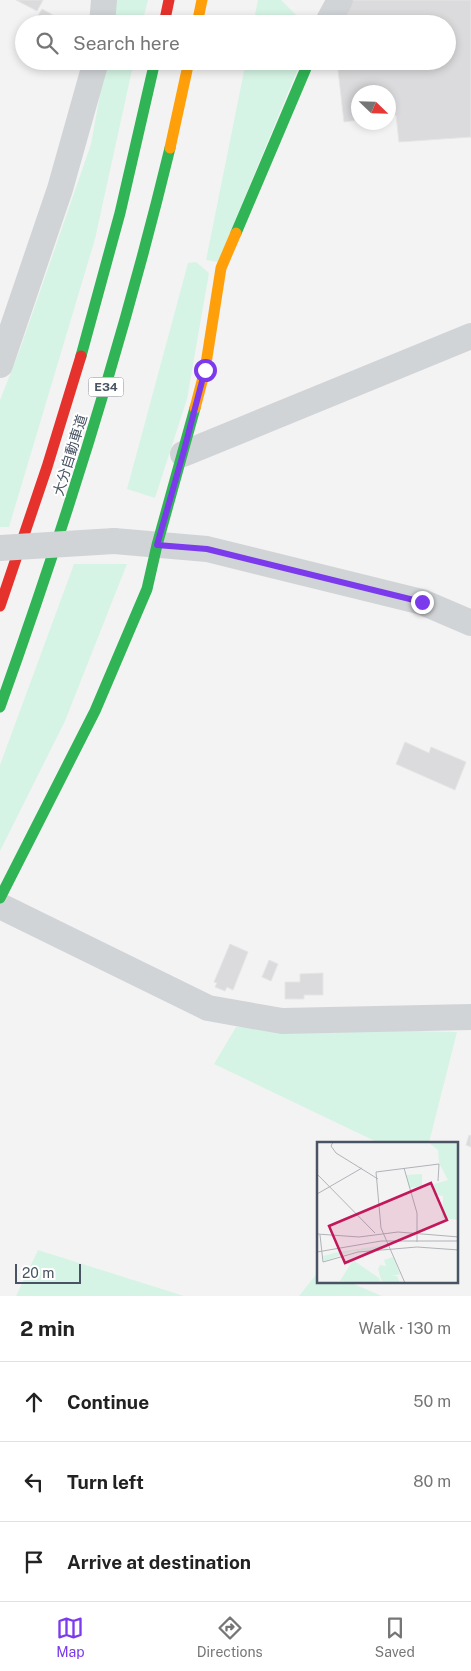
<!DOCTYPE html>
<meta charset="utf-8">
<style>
:root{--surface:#fff;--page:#f6f6f6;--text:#222;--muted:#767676;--line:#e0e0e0;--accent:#7c3aed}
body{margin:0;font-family:"Public Sans","Noto Sans JP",sans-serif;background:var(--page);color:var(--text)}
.compass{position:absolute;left:351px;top:85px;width:45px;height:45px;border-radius:50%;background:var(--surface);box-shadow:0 2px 8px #0003;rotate:113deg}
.scale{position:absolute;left:15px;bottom:12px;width:66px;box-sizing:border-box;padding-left:5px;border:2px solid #485363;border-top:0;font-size:14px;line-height:18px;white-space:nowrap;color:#485363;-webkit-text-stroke:4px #fff;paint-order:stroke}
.stop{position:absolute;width:15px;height:15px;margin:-11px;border:4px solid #7c3aed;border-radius:50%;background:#fff}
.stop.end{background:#7c3aed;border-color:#fff;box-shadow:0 1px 5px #0008}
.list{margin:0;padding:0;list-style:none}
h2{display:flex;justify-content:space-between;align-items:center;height:65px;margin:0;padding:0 20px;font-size:21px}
h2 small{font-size:16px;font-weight:400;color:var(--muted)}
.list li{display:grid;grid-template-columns:32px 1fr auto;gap:15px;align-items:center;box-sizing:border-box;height:80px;padding:0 20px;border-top:1px solid var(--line)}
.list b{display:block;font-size:19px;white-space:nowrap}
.list em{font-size:16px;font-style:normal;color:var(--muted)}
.icon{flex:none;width:28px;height:28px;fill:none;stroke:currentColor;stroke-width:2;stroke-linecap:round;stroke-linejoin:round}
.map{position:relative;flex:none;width:471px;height:1296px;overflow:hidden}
.search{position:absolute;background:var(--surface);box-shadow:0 2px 8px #0003;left:15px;right:15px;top:15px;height:55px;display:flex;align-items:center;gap:12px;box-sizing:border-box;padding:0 18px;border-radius:28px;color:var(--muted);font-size:19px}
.sheet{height:305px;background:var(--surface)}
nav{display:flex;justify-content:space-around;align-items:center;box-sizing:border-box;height:70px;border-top:1px solid var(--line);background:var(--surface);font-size:14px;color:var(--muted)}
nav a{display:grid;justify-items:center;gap:2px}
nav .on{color:var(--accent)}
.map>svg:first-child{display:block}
.green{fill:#d6f4e5}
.building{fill:#dbdbdd;stroke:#e5e5e6}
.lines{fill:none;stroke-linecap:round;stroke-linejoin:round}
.street{stroke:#d1d4d7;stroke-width:26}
.fast{stroke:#30b455;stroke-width:11}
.slow{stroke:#ff9f0a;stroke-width:11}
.jam{stroke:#e5322d;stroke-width:11}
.street-bridge{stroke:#d1d4d7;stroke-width:26}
.route{stroke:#7c3aed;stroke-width:6}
.labels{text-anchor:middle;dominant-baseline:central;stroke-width:4;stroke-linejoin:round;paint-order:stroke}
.shield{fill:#fff;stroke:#7f8792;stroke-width:1}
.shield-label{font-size:12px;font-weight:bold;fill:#485363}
.street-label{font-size:14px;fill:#485363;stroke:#fff}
.inset-road{fill:none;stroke:#afb3b9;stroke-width:1}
.view{fill:#c2185b;fill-opacity:0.15;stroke:#c2185b;stroke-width:2.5}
.inset-edge{fill:none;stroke:#485363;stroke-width:2.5}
</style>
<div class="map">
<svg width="471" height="1296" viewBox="0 0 471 1296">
<rect width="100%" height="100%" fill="#f4f3f3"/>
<path class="green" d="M111 0H148L142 24H110Z
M258 0H281L305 24H253Z
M106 61H134L95 239 9 527H0V400L20 349 91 144Z
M246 61H301L218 262 206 260Z
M196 262 209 273 187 399 155 498 127 489 188 263Z
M74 564H127L65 721 0 851V765Z
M236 1027 457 1032 429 1143H379L214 1064Z
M38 1250 184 1296H16Z
M318 1272V1282H349L382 1296H299Z"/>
<path class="building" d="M16 0H43L37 11Z
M350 0H471V137L399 142 396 115 388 116V92H358V120L344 122 337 61H447V24H337Z
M42 9 67 23 66 24 34 22Z
M405 742 429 753 431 747 466 762 455 790 396 764Z
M230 944 248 952 233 990 227 987 225 991 215 987 217 983 214 982Z
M269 960 278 964 271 981 262 977Z
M323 973V995H304V999H285V982H300V974Z
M469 1135 471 1136V1147L466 1145Z"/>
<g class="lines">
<path class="street" d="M102 24 104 0
M327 24 340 0
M0 365 60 189 96 61
M183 454 471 336
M114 541 207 549 422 602 471 623
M0 906 208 1008 282 1021 471 1017"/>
<path class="fast" d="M236 233 309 61
M81 356 120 213 155 61
M0 707C66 523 124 338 170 148
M0 898 95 711 147 589 157 545 195 408"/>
<path class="slow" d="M197 24 202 0
M170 148 189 61
M195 408 205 370 221 268 236 233"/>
<path class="jam" d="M164 24 169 0
M0 606 47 467 81 356"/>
<path class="street-bridge" d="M0 548 114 541"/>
</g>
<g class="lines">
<path class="route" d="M205 370 183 454 157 545 207 549 422 602"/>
</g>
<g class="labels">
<rect class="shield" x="88.5" y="377.5" width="35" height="19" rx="4"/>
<g class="shield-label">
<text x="106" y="387">E34</text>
</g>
<g class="street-label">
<text transform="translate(70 455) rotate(-73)">大分自動車道</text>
</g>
</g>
<g transform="translate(317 1142)">
<rect width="141" height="141" fill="#f4f3f3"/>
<path d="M111 0H141V78L125 76 126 54 117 53V42L131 38 122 21 121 8ZM105 32V44L92 46 89 33ZM69 103 71 107 36 109 7 119 6 114 21 110ZM76 115 83 132 75 134H80L83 141H65L61 127 63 123 69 124 67 118ZM36 118 62 136 64 141 23 139Z" fill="#d6f4e5"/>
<path class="inset-road" d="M16 0 14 4 19 11 61 37M87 26 100 71V100M0 32 58 91M0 52 45 26M0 92 42 95 81 90 142 95M3 93 6 120 41 110 100 105 142 108M0 110 64 99H142M88 141 64 86 59 30 122 22 121 39"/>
<path class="view" d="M114 41 130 78 28 121 12 84Z"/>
<rect width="141" height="141" class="inset-edge"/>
</g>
</svg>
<svg class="compass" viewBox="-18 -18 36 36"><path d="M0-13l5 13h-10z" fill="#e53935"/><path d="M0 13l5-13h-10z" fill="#767676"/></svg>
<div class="scale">20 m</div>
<div class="stop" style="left:205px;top:370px"></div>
<div class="stop end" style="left:422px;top:602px"></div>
<div class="search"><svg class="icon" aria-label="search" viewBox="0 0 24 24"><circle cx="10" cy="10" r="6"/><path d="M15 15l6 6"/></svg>Search here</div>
</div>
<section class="sheet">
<h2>2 min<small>Walk · 130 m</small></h2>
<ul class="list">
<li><svg class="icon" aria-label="ahead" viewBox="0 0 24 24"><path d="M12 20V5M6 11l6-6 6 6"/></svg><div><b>Continue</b></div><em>50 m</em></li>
<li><svg class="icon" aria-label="left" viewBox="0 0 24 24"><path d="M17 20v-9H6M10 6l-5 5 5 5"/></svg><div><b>Turn left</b></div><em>80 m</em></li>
<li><svg class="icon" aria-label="arrive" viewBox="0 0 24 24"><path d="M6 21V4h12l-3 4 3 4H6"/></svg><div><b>Arrive at destination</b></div></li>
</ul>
</section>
<nav>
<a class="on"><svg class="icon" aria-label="map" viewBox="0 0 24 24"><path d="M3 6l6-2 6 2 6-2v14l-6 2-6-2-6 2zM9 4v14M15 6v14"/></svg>Map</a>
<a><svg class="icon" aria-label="directions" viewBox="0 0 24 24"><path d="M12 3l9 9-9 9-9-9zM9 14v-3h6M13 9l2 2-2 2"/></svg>Directions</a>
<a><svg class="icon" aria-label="saved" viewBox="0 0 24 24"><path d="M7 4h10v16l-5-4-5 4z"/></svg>Saved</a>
</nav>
